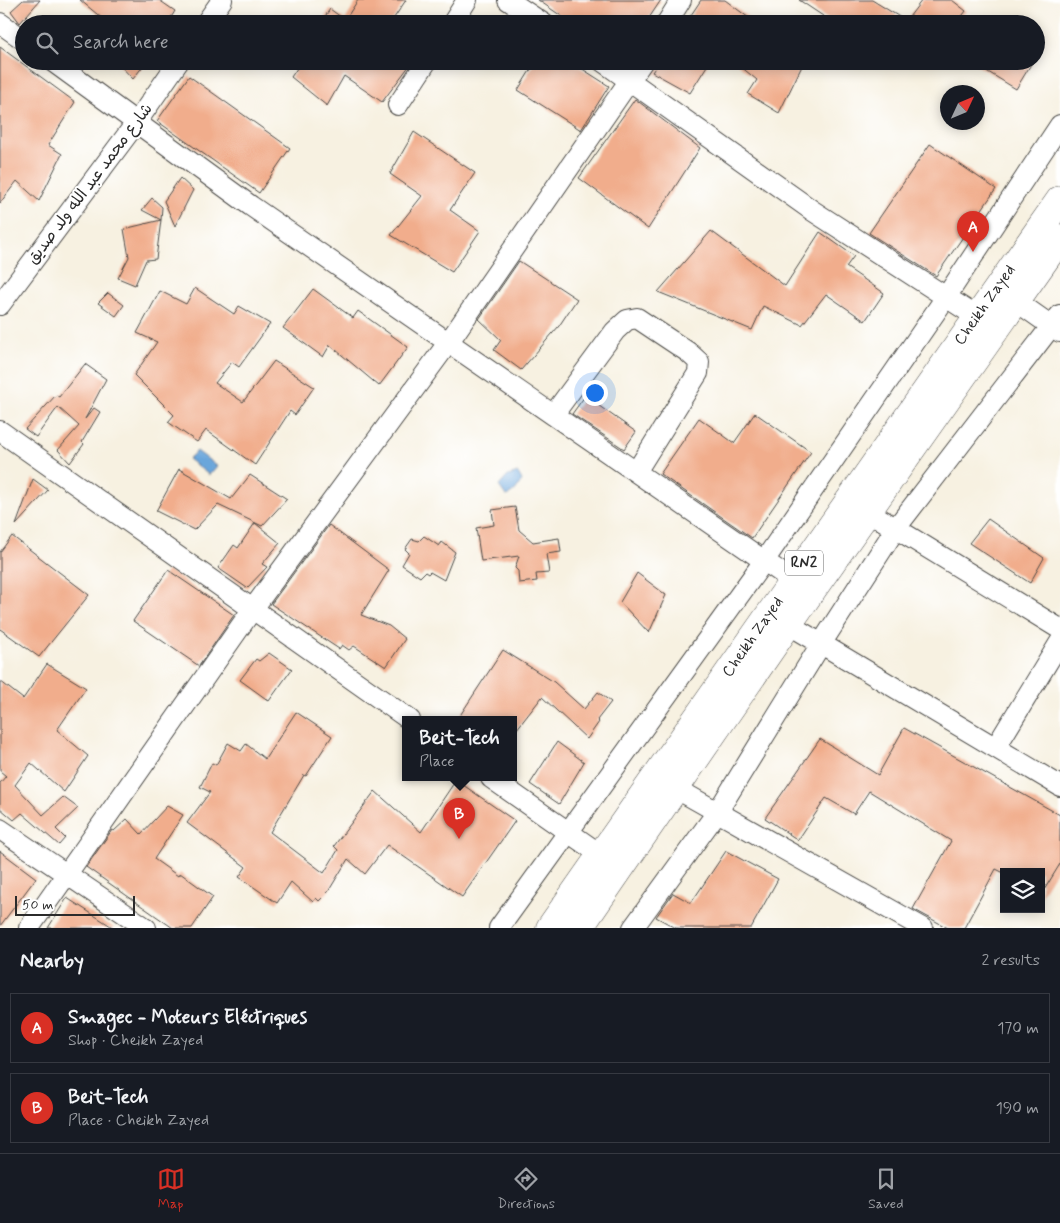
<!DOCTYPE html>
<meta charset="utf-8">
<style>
:root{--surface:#171b24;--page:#242831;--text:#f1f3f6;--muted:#9ea1a6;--line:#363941;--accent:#d93025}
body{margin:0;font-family:Mynerve,"Playpen Sans Arabic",sans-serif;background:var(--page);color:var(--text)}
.controls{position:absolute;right:15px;bottom:15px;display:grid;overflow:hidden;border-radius:0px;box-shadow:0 2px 12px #0003}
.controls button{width:45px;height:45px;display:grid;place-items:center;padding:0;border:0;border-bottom:1px solid var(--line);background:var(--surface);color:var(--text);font:25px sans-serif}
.compass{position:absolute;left:940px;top:85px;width:45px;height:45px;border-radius:50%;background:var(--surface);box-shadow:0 2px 12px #0003;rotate:46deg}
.scale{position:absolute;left:15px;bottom:12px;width:120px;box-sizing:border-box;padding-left:5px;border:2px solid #2b2b2b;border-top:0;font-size:14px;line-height:18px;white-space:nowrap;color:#2b2b2b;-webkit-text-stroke:4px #fff;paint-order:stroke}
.you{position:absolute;left:594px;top:392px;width:18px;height:18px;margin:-12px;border:4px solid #fff;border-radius:50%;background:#1a73e8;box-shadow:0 0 0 8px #1a73e833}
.badge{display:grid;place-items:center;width:32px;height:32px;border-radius:50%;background:var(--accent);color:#fff;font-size:16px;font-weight:700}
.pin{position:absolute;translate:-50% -41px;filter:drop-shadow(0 1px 2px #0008)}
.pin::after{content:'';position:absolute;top:26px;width:18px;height:15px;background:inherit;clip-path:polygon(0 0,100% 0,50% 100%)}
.popup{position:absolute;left:402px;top:716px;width:115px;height:65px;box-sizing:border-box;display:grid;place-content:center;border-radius:0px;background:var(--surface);filter:drop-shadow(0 1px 4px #0005);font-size:16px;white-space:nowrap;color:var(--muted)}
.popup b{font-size:19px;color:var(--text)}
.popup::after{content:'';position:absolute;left:50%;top:100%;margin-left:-10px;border:10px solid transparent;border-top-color:var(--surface)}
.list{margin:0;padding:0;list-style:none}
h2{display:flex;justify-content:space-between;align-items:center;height:65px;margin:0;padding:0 20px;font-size:21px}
h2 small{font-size:16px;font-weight:400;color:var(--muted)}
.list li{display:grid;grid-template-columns:32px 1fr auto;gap:15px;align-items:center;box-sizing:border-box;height:70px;margin:0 10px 10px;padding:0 10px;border:1px solid var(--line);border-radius:0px}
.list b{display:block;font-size:19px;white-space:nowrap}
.list p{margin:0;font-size:16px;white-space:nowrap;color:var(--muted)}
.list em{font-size:16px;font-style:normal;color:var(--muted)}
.icon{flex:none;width:28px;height:28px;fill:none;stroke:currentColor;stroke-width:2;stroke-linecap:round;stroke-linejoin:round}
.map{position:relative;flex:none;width:1060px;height:928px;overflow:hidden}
.search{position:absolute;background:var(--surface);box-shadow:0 2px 12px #0003;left:15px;right:15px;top:15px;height:55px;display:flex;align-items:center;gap:12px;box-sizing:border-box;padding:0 18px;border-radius:28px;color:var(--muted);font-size:19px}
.sheet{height:225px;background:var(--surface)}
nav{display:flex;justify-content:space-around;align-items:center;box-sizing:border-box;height:70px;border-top:1px solid var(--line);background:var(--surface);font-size:14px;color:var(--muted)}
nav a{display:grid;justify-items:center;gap:2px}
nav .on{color:var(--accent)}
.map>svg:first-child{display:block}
.water{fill:#6aa6db;stroke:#4a6883}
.building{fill:#f1ad8c}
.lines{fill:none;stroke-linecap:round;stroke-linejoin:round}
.minor-casing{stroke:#4a4946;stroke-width:22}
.highway-casing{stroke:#4a4946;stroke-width:29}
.minor{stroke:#fff;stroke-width:20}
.highway{stroke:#fff;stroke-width:28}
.labels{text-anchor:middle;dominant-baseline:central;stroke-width:4;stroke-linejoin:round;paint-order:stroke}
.shield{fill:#fff;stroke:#6b6b6b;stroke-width:1}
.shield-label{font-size:15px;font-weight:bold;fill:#2b2b2b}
.street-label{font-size:16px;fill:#2b2b2b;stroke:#fff}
</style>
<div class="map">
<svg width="1060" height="928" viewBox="0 0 1060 928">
<rect width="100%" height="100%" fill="#fff"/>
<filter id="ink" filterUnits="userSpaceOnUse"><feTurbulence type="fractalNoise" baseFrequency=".02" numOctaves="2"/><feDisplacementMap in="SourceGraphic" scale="10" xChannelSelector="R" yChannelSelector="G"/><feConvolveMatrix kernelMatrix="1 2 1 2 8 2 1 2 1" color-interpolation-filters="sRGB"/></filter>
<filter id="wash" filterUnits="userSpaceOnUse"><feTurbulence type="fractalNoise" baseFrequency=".0096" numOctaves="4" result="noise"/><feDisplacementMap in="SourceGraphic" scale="20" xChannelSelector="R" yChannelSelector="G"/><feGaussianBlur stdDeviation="1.12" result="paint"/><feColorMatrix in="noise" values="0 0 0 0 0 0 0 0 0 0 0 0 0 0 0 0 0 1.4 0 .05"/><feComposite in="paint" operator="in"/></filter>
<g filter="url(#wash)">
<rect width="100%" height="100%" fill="#f7f1e1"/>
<path class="water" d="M197 451 217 466 209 475 188 459Z
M518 473 522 480C519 486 513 495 506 496L499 486 508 476Z"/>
<g id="blocks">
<path class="building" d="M23 0H40L20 23 11 11Z
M80 0H159L175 11 167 24H109Z
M358 0H406L390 24H320L330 9 345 20Z
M538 0H661L645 24H573Z
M701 0H725L757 24H685Z
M799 0H872L906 21 922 0H952L966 11 956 24H835Z
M0 47 75 102 48 145 62 154 39 201 17 181 0 203Z
M116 61H147L133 79Z
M302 61H413L382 102 344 76 327 106 291 77Z
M536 61H570L609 86 581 130 518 90Z
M660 61H710L690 93 652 72Z
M734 61H795L802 66 779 113 748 94 757 80Z
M970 61H1033L1016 89Z
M189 76 290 148 259 193 157 121Z
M635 99 700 148 648 229 579 178Z
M414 132 475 173 450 210 480 231 452 272 391 235 422 196 390 174Z
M930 144 996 189 936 276 869 233Z
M180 178 193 190 175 226 164 201Z
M152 198 162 207 161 220 142 210Z
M161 220 156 259 146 260 135 285 118 278 129 257 124 229Z
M711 231 785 286 820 232 854 256 846 267 884 293 865 321 826 294 802 325 763 306 752 330 658 292Z
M519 261 577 299 559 326 521 370 494 350 501 340 479 319Z
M195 288 234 314 239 306 270 324 239 367 232 362 215 383 243 402 274 361 314 387 295 415 290 411 255 465 206 430 197 442 168 422 174 415 134 375 157 342 137 333 160 291 186 304Z
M313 289 353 318 358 311 408 347 379 386 330 345 323 357 283 328Z
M108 293 124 305 116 316 98 303Z
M85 364 106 379 85 419 94 408 100 412 82 442 84 444 70 463 58 450 79 426 58 407 36 437 25 429 56 395 59 397Z
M585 396 636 432 624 449 572 414Z
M755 413 811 452 752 538 660 474 699 418 734 443Z
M179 469 231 499 250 475 287 499 262 526 218 505 194 530 156 511Z
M33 479 48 490 16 525Z
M515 507 519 530 533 542 559 538 561 552 546 554 549 573 536 574 537 581 519 583 518 571 515 568 519 556 481 561 476 528 494 525 492 510Z
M988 519 1044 558 1030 583 969 543Z
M255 523 280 543 262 564 267 567 247 588 218 568 234 545 238 548Z
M329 525 389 570 361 615 389 626 405 639 386 667 354 646 349 650 342 645 339 649 271 604Z
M12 536 89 595 39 657 0 629V552Z
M424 536 439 546 442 542 455 552 444 580 430 572 428 574 425 572 420 577 402 565 409 553 405 549 412 539 419 541Z
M168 570 234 615 199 666 133 621Z
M637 573 666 595 649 633 620 602Z
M503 650 554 682 584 709 598 692 611 702 597 720 599 722 587 739 542 697 513 734V720H457Z
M269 653 292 669 269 701 240 680 256 659 259 661Z
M47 664 86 688 57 730 88 756 64 792 31 763 15 785 43 815 63 797 78 808 56 829 65 838 59 845 22 813 14 820 0 808V783L6 776 0 771V681L23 699Z
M296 712 332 736 306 776 304 775 270 832 324 873 338 850 334 846 375 791 421 832 456 780 515 821 462 897 387 845 365 874 348 859 328 892 319 901 316 898 313 902 291 882 277 903 239 877 246 867 187 823 210 792 200 787 212 763 216 765 228 743 241 751 246 744 265 759Z
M904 728 1060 815V864L1041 895V872H1002L996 869 964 928H948L913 909 951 841 869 791 854 814 826 798 798 840 765 818 820 739 878 775Z
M557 742 584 762 559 804 530 784Z
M167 806 183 815 154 859 178 876 180 873 213 897 192 928H173L86 867 112 830 114 831 127 819 141 834Z
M0 851 36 878 0 926Z
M726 851 778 879 751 928H676L656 917 673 893 691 903Z
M67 898 114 928H48Z"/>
</g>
</g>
<g filter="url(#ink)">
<use href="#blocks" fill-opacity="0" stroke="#4a4946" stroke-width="1"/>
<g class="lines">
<g class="minor-casing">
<path id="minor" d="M508 0 544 24
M0 23 24 40
M205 24 222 0
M452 24 467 0
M666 24 681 0
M52 61 251 206 792 580
M602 61 813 211 977 317
M398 105 427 61
M1016 301 1060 332
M0 305 136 123 179 61
M553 415 615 331 627 320 637 318 688 352 699 362 698 373 636 472
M0 431 410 720
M869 512 1060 629
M788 624 1060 786
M996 747 1060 642
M491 778 601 855
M675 788 923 928
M0 829 146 928
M29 928 252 610 448 343 643 61
M499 928 764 561 946 297 1060 125
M633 928 718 811 821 644 896 528 1060 315"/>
</g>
<g class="highway-casing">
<path id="highway" d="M550 928 1060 200
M579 928 788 624 1060 238"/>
</g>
<use href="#minor" class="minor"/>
<use href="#highway" class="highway"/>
</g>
</g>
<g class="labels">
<rect class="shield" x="785" y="550.5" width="38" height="25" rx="4"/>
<g class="shield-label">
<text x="804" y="563">RN2</text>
</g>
<g class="street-label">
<text transform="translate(90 184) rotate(-53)">شارع محمد عبد الله ولد صديق</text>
<text transform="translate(985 305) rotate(-55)">Cheikh Zayed</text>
<text transform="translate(753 637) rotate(-55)">Cheikh Zayed</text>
</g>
</g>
</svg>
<div class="controls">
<button><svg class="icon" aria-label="layers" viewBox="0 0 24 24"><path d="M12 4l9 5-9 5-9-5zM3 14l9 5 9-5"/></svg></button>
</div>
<svg class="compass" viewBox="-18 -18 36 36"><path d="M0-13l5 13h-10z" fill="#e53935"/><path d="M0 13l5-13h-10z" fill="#9ea1a6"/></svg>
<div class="scale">50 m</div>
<div class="you"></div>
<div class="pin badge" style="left:973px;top:252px">A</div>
<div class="pin badge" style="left:459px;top:839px">B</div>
<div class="popup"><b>Beit-Tech</b>Place</div>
<div class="search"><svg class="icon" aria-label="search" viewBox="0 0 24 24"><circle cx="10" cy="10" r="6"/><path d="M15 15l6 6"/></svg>Search here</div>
</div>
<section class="sheet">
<h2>Nearby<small>2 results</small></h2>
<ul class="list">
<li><span class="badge">A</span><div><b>Smagec - Moteurs Eléctriques</b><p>Shop · Cheikh Zayed</p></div><em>170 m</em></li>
<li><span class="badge">B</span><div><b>Beit-Tech</b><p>Place · Cheikh Zayed</p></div><em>190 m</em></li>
</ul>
</section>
<nav>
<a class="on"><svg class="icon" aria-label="map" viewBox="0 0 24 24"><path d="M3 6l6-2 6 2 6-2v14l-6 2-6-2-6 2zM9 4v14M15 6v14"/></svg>Map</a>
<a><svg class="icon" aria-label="directions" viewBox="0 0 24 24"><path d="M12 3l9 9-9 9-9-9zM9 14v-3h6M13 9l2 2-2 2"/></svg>Directions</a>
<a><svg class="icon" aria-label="saved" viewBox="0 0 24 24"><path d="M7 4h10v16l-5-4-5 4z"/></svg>Saved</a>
</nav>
